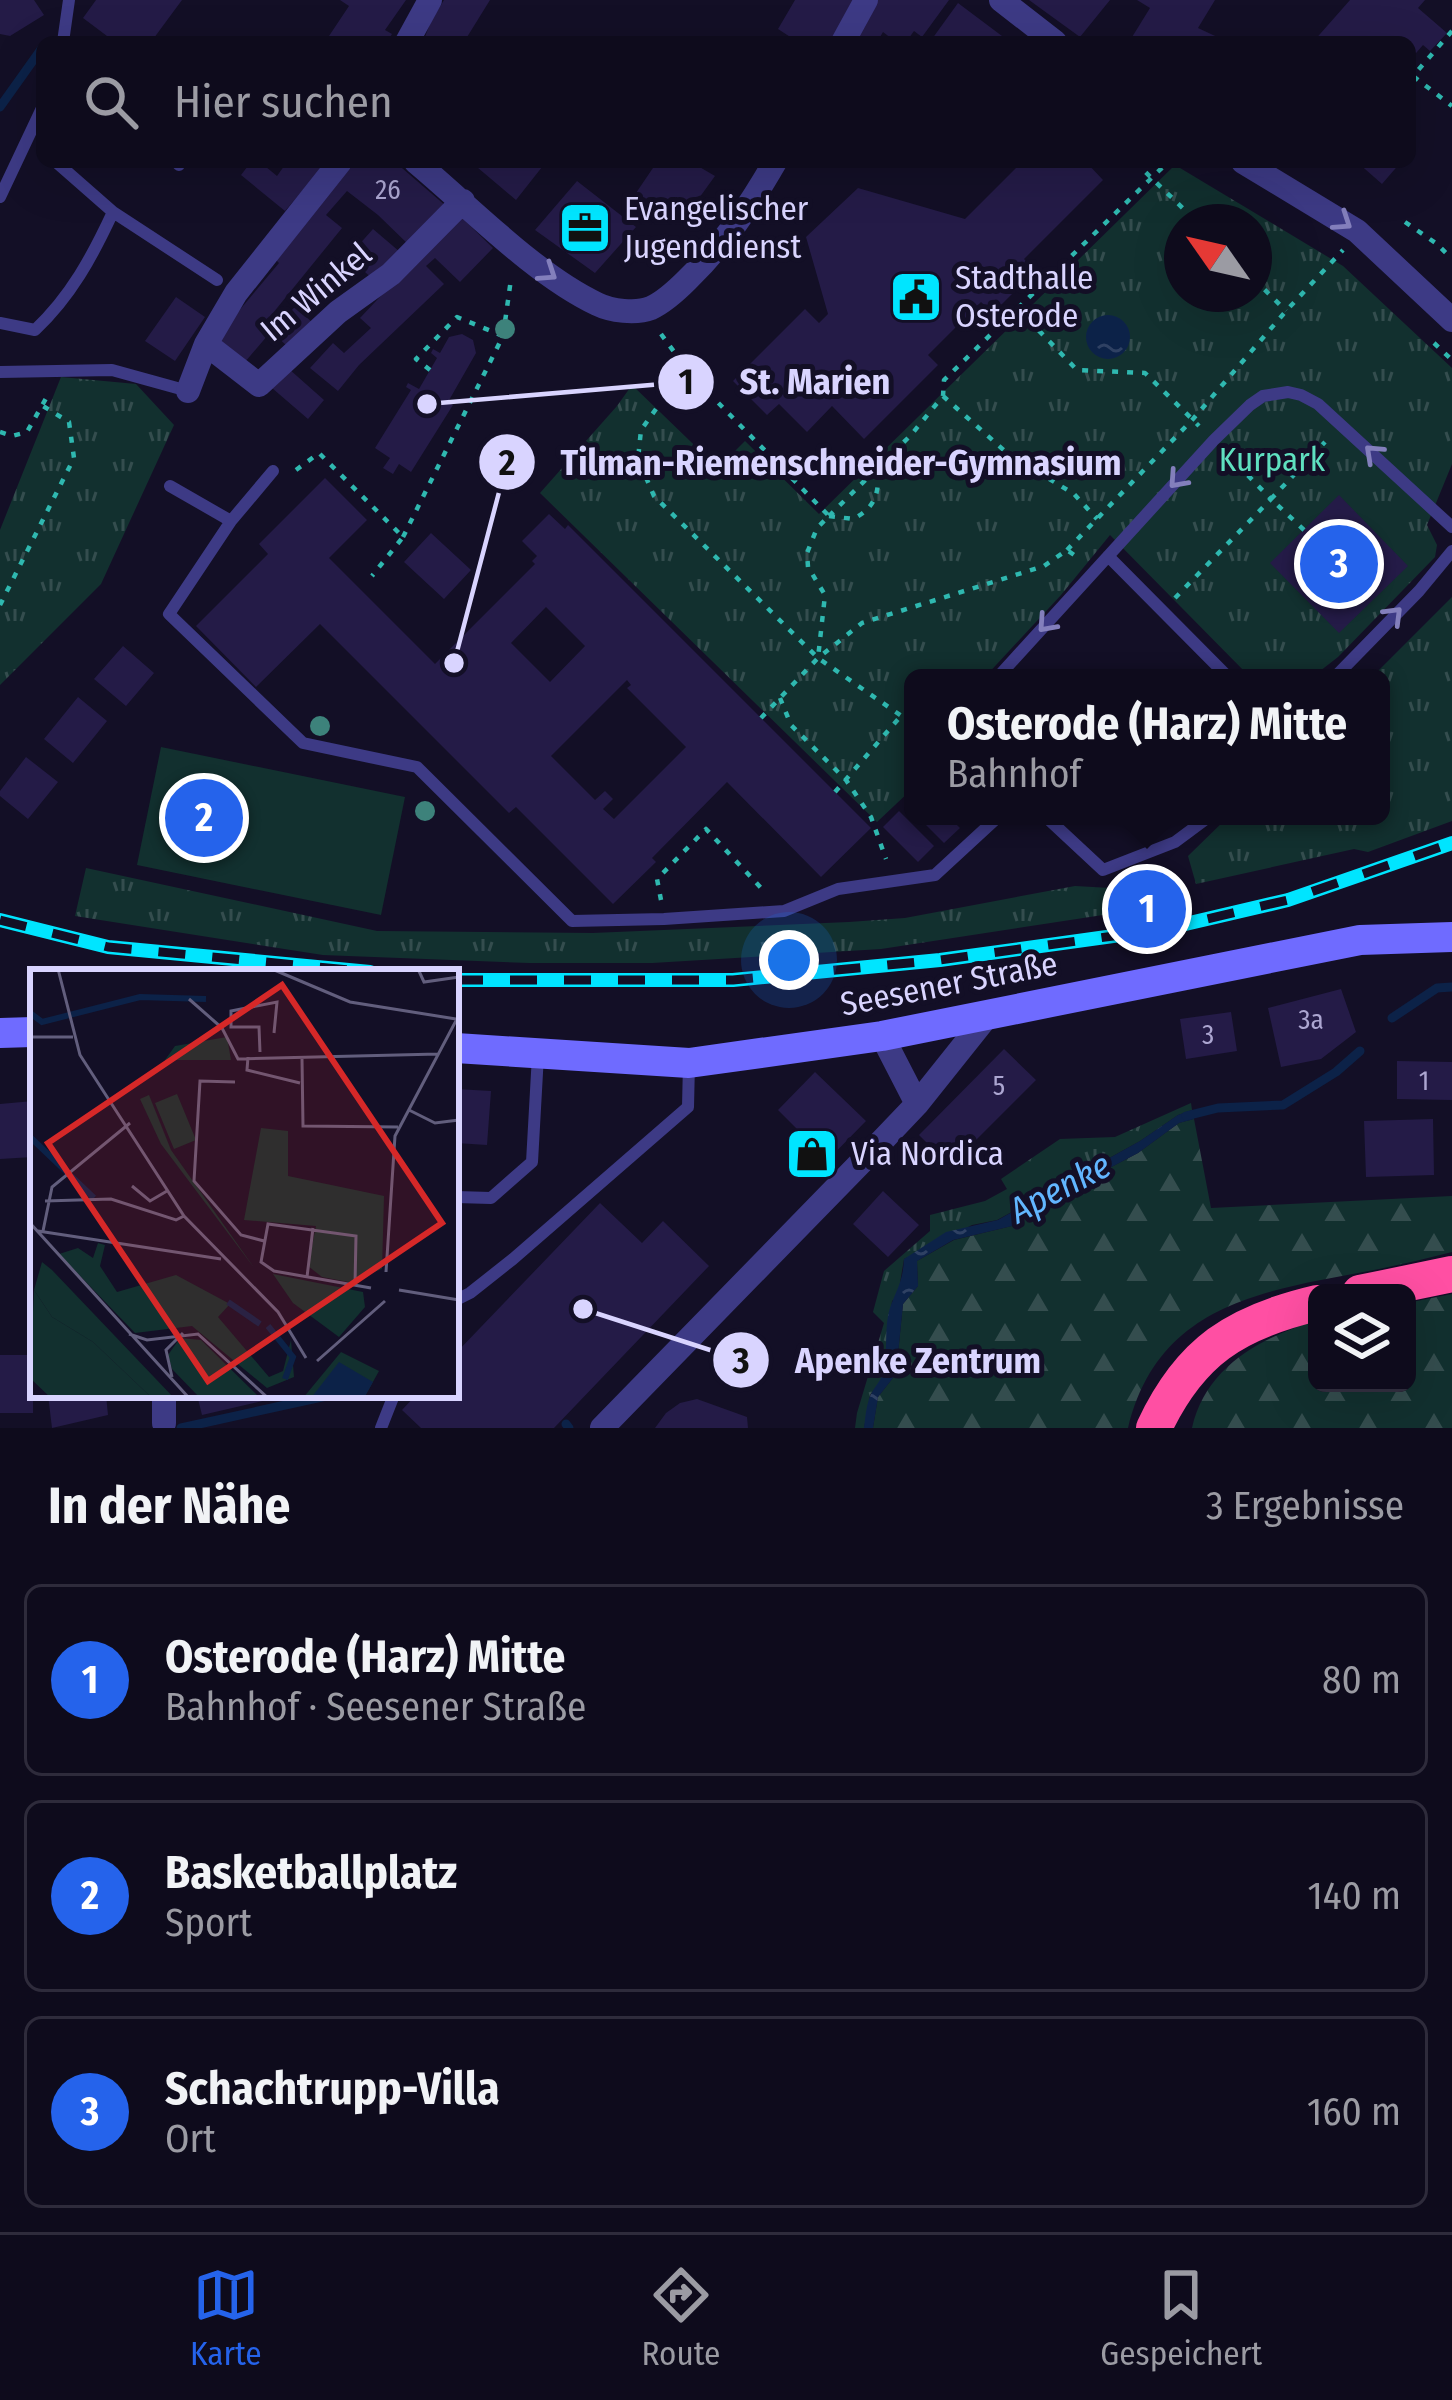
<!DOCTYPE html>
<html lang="de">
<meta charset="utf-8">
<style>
:root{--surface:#0e0b1c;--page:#1c1929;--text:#f1f3f6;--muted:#9b9ba3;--line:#2e2b3b;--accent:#2563eb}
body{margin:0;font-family:"Fira Sans Condensed",sans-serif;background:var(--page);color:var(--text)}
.controls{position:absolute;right:36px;bottom:36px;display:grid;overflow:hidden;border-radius:18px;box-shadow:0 12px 48px #0002}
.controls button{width:108px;height:108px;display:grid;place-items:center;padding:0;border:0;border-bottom:3px solid var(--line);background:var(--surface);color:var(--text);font:60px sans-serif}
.compass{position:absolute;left:1164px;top:204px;width:108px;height:108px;border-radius:50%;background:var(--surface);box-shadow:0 12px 48px #0002;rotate:304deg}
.you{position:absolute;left:789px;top:960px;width:42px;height:42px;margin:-30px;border:9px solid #fff;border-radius:50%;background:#1a73e8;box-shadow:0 0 0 18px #1a73e833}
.badge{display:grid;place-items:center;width:78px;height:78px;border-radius:50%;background:var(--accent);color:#fff;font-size:39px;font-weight:700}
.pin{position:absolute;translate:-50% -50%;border:6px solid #fff;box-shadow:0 3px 12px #0006}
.popup{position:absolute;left:904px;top:669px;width:486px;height:156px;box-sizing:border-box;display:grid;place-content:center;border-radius:18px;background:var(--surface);filter:drop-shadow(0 3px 9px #0005);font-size:39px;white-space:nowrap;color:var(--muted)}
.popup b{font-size:45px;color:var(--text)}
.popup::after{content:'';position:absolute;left:50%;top:100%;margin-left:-24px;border:24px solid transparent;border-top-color:var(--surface)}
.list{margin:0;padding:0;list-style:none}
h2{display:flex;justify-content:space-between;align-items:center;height:156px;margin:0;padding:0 48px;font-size:51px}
h2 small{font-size:39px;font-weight:400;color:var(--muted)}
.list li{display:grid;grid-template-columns:78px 1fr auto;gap:36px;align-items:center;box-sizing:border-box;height:192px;margin:0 24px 24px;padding:0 24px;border:3px solid var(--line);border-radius:18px}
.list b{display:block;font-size:45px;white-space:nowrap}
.list p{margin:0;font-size:39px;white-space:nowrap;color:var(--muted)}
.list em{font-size:39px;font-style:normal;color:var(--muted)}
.icon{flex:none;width:66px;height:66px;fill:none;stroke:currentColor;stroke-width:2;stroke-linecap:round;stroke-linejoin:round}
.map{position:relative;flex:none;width:1452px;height:1428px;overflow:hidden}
.search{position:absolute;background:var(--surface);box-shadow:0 12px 48px #0002;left:36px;right:36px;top:36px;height:132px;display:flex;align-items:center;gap:30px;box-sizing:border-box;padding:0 42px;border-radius:18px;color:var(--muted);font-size:45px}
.sheet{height:804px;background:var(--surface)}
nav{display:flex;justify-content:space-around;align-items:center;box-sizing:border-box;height:168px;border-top:3px solid var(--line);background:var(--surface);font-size:33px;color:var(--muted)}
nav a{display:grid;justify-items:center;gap:6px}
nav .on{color:var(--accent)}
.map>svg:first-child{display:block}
.grass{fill:url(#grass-tufts);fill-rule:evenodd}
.forest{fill:url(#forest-firs)}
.garden{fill:#12302f}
.water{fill:url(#water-ripples)}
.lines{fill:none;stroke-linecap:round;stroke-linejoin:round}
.stream{stroke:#0c2248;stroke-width:9}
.building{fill:#241b47;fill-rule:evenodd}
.path{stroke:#2fb8b0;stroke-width:4.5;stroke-dasharray:6 9;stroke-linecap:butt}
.lane{stroke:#3d3a85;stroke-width:12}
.street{stroke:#3d3a85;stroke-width:24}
.secondary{stroke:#6f6bff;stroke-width:30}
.highway{stroke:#ff4fa3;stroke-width:36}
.rail-casing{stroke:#00e5ff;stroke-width:14}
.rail{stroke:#130f26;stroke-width:9;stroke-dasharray:27;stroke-linecap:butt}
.tree{fill:#3d827b}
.oneway{stroke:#837fbc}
.labels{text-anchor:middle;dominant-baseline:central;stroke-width:10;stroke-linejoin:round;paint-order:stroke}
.number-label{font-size:27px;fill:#aca6d1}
.poi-label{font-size:33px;fill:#d9d4ff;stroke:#130f26;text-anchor:start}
.street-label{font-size:33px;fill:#d9d4ff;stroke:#130f26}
.park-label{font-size:33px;fill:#5fe0c0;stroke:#130f26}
.water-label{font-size:36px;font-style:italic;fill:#62b6ff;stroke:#130f26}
.inset-river{fill:none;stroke:#0c2248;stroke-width:6}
.inset-road{fill:none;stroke:#625e7d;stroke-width:3}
.view{fill:#d62828;fill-opacity:0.15;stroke:#d62828;stroke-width:6}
.inset-edge{fill:none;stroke:#d9d4ff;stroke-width:6}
.leader{fill:none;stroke:#d9d4ff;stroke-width:4.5}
.callout-dot{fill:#d9d4ff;stroke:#130f26;stroke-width:4.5}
.mark-label{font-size:36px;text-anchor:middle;font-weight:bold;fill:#111}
.callout-label{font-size:36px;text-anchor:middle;font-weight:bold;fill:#d9d4ff;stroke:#130f26;stroke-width:10;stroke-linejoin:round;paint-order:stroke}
</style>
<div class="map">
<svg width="1452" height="1428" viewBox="0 0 1452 1428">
<defs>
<pattern id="grass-tufts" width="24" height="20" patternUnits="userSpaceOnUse" patternTransform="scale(3)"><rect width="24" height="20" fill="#12302f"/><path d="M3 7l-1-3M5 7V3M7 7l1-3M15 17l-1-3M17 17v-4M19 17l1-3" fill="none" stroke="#344d4e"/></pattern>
<pattern id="forest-firs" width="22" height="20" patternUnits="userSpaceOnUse" patternTransform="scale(3)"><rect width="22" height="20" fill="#12302f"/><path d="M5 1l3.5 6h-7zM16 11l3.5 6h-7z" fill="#344d4e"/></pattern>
<pattern id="water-ripples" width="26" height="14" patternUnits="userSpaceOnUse" patternTransform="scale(3)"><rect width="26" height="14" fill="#0c2248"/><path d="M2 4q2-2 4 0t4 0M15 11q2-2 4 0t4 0" fill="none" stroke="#2f4163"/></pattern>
</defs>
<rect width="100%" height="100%" fill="#130f26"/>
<path class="grass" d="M1175 165 1343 266 1452 368V464L1427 525 1437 545 1435 557 1338 657 1311 678H1251L1110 535 1061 595 984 678H913V788L877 822 540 493 617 406 632 385 718 468 745 441 819 514ZM1182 222H1254V294H1182Z
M61 377 136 384 174 425 101 584 0 685V530Z
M1452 597V821L1368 852 1354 849 1196 884 1188 856 1229 816H1381V678H1371Z
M86 868 377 931 593 933 849 922 905 918 1075 886 1110 888 1116 913 881 949 652 963H530L323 955 75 916Z
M1191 1103 1192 1110 1178 1115 1140 1141 997 1220 972 1225 904 1259 898 1295 892 1301 882 1379 870 1395 864 1428H855L857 1413 884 1323 873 1312 884 1271 930 1231V1215L985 1201 1007 1189 1001 1179 1060 1139 1115 1137Z"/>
<path class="forest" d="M1194 1119 1211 1208 1452 1196V1252C1428 1258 1403 1264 1379 1269 1270 1290 1159 1300 1128 1428H873L878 1397 896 1374 903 1304 918 1286 917 1261 954 1240 1012 1226 1028 1213 1067 1198 1100 1173 1138 1153 1179 1123Z
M1452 1294V1428H1192C1206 1366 1261 1338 1317 1320V1383H1407V1303Z"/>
<path class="garden" d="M161 747 405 797 381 915 137 865Z"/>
<path class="water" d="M1086 337a22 22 0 1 1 44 0a22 22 0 1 1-44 0Z
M1192 1110 1194 1119 1179 1123 1138 1153 1100 1173 1067 1198 1028 1213 1012 1226 953 1240 917 1261 918 1286 903 1304 896 1374 878 1397 873 1428H864C865 1419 866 1408 869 1399 872 1389 880 1383 883 1373 889 1351 883 1326 891 1305 898 1287 903 1280 904 1259L946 1232 998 1220 1140 1141 1178 1115Z"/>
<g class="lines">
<path class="stream" d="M0 107 42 48
M1392 1018 1437 988 1452 987
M1186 1116 1218 1108 1283 1105 1336 1072 1360 1051
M566 1424 569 1428
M181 1428 331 1395"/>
</g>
<path class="building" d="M0 0H34L44 15 10 36 0 34Z
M96 0H182L151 42H115L83 18Z
M340 0H406L385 30 392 34 387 42H325L349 6Z
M444 0H490L464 42H423L431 21Z
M795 0H855L832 42H798L778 29Z
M875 0H949L922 37 914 31 906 42H896L883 32 877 42H850Z
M1029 0H1110L1080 37Z
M1137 0H1215L1198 28 1228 42H1129L1150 8Z
M1350 0H1425L1418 8 1447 33 1430 51 1423 45 1410 60V42H1313Z
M958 3 1010 42H936L932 39Z
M251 162H260L277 176 287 162H327L285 211 241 175Z
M349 162H395L446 206 410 246 378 215 347 191 326 215 342 228 260 329 268 335 245 362 216 338 279 263 276 260Z
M471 162H546L516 200Z
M657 162H691L715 176 681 223 636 193Z
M1022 162H1086L1103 180 1024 259 1035 271 993 313 981 302 928 355 938 365 864 439 832 406 807 432 779 404 767 415 733 381 805 309 819 323 828 314 806 237 858 188 965 219Z
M1357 162H1401L1382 184Z
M577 181 636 227 595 273 535 230Z
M458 214 493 248 460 282 435 258 426 266 444 284 359 365 338 391 310 368 333 343 344 353 371 328 360 318Z
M373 229 400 252 374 280 348 257Z
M176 297 205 317 175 361 145 341Z
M295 307 314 324 288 347 270 330Z
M462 334 473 340 476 353 448 402 453 405 411 472 399 464 393 474 383 468 390 458 375 448 411 390 406 387 408 383 419 389 437 358 431 353 433 349 440 353 449 337Z
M289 369 324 400 308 419 272 388Z
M325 478 367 520 329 558 435 664 535 564 532 561 537 556 522 541 549 514 565 529 568 525 871 828 821 877 727 782 652 858 656 862 613 904 516 807 509 813 320 624 256 687 196 626 268 554 259 544ZM546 607 585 646 550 682 511 643ZM627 680 631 685 627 688 686 747 614 819 603 809 613 799 605 791 595 800 551 756Z
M1339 495 1408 566 1339 633 1270 563Z
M431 533 471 570 444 599 404 562Z
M123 646 154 673 126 706 94 679Z
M78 697 107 721 73 763 44 739Z
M26 757 58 782 28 819 0 796V791Z
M899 811 934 846 918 862 883 827Z
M917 816H948L960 828 944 843Z
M1341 989 1356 1032 1321 1059 1281 1067 1268 1008Z
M1231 1012 1237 1051 1186 1059 1180 1019Z
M1004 1049 1036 1080 950 1166 919 1135Z
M1397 1061 1452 1062V1100L1397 1099Z
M815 1072 866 1121 817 1171 791 1147 803 1135 778 1110Z
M456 1089 491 1091 487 1145 456 1143Z
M33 1101V1157L0 1159V1104Z
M1433 1119 1434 1175 1366 1177 1364 1121Z
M883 1191 919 1225 888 1257 853 1224Z
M600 1203 642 1243 663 1221 709 1266 554 1428H421L402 1410 416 1395H456V1353Z
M0 1355H33V1413H0Z
M48 1395H106L108 1415 52 1428Z
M197 1395H280V1397L202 1415Z
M697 1399 747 1417 748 1428H655L666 1413 680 1403Z"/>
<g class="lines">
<path class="path" d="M1452 31 1413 76 1452 106
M1135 162 1197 222
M1405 222 1437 244 1452 259
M1254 279 1286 311
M1018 309 1077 370 1145 373 1199 426
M661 334 691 375 829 516 817 528 807 553 808 567 825 595 818 658
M1434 343 1452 360
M430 370 416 359 457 317 503 336
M943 396 1007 453 1074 494 1097 519
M656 409 641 430 638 459 654 496 818 658 913 724
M0 432 12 436 27 432 49 393
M296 470 319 453 403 537 372 576
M829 516 911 435 943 396 944 380 1168 162
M829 516 853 519C875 508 879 494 878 471
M1304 530 1271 499 1325 442
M403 537 503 336 511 279
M1067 550 1193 419 1286 311 1343 250
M1175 598 1271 499 1228 455
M0 605 74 458 69 422 43 406
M780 698 791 725 846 780 871 817 886 859
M761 718 818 658 862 623 1044 566 1067 550 1077 557
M835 792 900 717
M661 900 657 879 706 829 763 890"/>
<path class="lane" d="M63 42 69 0
M56 162 113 212
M176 162 179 165
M0 197 42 108
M0 323 35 330C71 296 92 257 113 212L217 280
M0 372 112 370 188 391
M273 471 231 521 169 614 303 743 417 767 572 921 664 919 784 911 838 889 935 875 999 816
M170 486 231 521
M1108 556 1229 678
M997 678 1214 440 1250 405 1263 396 1288 392 1301 395 1318 404 1452 527
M1334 678 1419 591 1452 551
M1045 816 1103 870 1175 842 1210 816
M456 1197 491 1198 532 1162 538 1055
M456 1300 470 1293 513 1259 688 1107 689 1063
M381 1428 394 1395"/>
<path class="street" d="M1001 0 1055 42
M407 42 430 0
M843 42 866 0
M416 162C470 207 534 274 597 304 611 311 636 314 651 308 664 302 677 290 687 280 725 243 749 207 775 162
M1243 162 1357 231 1452 320
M206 344 259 385 338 312 391 274 463 201
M188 391 206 344 236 293 340 162
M882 1036 917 1104
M164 1395V1423
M602 1428 878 1145 917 1104 988 1015"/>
<path class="secondary" d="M0 1033 33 1032
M456 1048 689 1063 882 1036 1360 940 1452 937"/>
<path class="highway" d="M1360 1293 1452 1274
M1154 1428C1190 1351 1236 1322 1317 1303"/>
<g class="rail-casing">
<path id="rail" d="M0 920 108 947 370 972
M456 980H733L940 960 1164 929 1288 900 1452 843"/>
</g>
<use href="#rail" class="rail"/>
</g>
<g class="tree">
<circle cx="505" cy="329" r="10"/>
<circle cx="320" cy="726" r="10"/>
<circle cx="425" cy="811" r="10"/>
</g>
<defs><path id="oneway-chevron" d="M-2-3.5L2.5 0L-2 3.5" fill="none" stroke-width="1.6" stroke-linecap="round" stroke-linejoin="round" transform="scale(3)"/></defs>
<g class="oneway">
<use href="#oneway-chevron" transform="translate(1343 222) rotate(34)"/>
<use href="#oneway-chevron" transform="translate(548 273) rotate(34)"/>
<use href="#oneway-chevron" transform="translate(1373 453) rotate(-137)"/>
<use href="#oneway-chevron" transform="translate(1177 480) rotate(132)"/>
<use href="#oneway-chevron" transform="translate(1394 615) rotate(-45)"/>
<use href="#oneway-chevron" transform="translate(1046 624) rotate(132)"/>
</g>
<defs>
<g id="office-square" transform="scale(2.7)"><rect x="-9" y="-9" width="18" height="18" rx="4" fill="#00e5ff" stroke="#130f26"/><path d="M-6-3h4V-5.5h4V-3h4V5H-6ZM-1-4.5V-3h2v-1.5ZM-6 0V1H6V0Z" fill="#111"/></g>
<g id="civic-square" transform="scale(2.7)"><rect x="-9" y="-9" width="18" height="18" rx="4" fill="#00e5ff" stroke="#130f26"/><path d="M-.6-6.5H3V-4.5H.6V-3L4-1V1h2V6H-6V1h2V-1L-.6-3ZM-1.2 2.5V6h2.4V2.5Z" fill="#111"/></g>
<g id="shop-square" transform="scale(2.7)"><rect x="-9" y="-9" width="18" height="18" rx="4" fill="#00e5ff" stroke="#130f26"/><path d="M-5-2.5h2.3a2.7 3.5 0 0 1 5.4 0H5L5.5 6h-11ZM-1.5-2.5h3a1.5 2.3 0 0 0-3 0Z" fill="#111"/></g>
</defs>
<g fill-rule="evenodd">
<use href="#office-square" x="585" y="228"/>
<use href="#civic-square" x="916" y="297"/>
<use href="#shop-square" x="812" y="1154"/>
</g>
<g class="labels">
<g class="number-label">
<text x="388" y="190">26</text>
<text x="1311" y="1020">3a</text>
<text x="1208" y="1035">3</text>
<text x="1424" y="1081">1</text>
<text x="999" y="1086">5</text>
</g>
<g class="poi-label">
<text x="624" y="209">Evangelischer<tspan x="624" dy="38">Jugenddienst</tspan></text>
<text x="955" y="278">Stadthalle<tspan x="955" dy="38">Osterode</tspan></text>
<text x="851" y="1154">Via Nordica</text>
</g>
<g class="street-label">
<text transform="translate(316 292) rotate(-40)">Im Winkel</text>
<text transform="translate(949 984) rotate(-11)">Seesener Straße</text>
</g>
<g class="park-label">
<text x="1272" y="460">Kurpark</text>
</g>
<g class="water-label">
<text transform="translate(1060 1188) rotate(-28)">Apenke</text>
</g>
</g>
<g transform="translate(30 969)">
<rect width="429" height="429" fill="#130f26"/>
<path d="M197 68 201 91H135L145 77ZM119 126 141 181 225 300 131 175 110 130ZM231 159 258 162V207L354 227 352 300 319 313 292 308 278 297 286 257 214 251ZM243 305 333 323 335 338 309 368 263 334ZM311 383 349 402 334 429H273Z" fill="#12302f"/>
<path d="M68 274 75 276 70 297 87 323 146 306 200 335 188 348 239 408 253 402 261 371 264 408 237 419 162 357 105 364 29 285 48 279 63 289ZM12 293 22 301 144 429H122L63 373 22 348 4 321ZM150 369 171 371 230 429H170L142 400 138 386Z" fill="#12302f"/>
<path d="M147 125 166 171 144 180 125 134ZM4 321 22 348 63 373 122 429H21L0 409Z" fill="#12302f"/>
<path d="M309 393 343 413 334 429H281Z" fill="#0c2248"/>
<path class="inset-river" d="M0 44 12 53 110 28 176 30M0 168 64 229M198 333 230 355M238 357 263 388 255 410"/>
<path class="inset-road" d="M28 0 50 86 154 247 248 343 276 389M242 0 320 33 426 50M388 0 394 13 429 8M159 30 192 59 208 90 408 85M0 68H43M230 83 229 58H201V42L247 33 244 64M218 88 217 101 270 114M272 90 273 157 368 158M205 113 170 112 164 212 211 266 234 272M379 141 405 154 429 151M102 217 120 232 137 222M15 232 81 230 146 251 154 247M0 254 159 429M8 262 191 290M13 262 22 218 100 154M356 303 365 167 429 46M277 308 283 259M325 316 326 267 238 255 231 293 244 302 341 319M369 321 429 331M99 365 117 371 168 365 238 429M287 392 355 332M142 408 136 381 153 364"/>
<path class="view" d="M252 16 412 254 178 412 18 174Z"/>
<rect width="429" height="429" class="inset-edge"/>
</g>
<path class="leader" d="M427 404L686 382M454 663L507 462M583 1309L741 1360"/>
<g class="callout-dot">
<circle cx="427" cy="404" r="12"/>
<circle cx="454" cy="663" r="12"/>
<circle cx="583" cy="1309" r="12"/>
<circle cx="686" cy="382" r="30"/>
<circle cx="507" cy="462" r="30"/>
<circle cx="741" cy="1360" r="30"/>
</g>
<g class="mark-label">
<text x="686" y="394">1</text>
<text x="507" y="475">2</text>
<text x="741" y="1373">3</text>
</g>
<g class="callout-label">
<text x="815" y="394">St. Marien</text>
<text x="841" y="475">Tilman-Riemenschneider-Gymnasium</text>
<text x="918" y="1373">Apenke Zentrum</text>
</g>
</svg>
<div class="controls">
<button><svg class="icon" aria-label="layers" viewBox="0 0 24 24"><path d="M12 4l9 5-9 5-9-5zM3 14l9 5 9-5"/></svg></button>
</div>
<svg class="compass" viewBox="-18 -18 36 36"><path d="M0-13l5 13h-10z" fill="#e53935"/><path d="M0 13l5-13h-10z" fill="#9b9ba3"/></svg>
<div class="you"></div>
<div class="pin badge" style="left:1147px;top:909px">1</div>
<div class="popup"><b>Osterode (Harz) Mitte</b>Bahnhof</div>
<div class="pin badge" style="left:204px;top:818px">2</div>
<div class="pin badge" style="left:1339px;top:564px">3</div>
<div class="search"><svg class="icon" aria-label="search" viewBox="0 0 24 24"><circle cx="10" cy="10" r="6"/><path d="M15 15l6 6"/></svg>Hier suchen</div>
</div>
<section class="sheet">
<h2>In der Nähe<small>3 Ergebnisse</small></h2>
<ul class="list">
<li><span class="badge">1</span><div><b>Osterode (Harz) Mitte</b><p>Bahnhof · Seesener Straße</p></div><em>80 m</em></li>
<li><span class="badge">2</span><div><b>Basketballplatz</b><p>Sport</p></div><em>140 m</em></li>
<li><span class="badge">3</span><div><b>Schachtrupp-Villa</b><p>Ort</p></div><em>160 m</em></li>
</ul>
</section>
<nav>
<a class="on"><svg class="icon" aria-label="map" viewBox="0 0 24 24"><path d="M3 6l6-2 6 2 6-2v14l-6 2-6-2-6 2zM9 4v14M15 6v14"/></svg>Karte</a>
<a><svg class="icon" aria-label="directions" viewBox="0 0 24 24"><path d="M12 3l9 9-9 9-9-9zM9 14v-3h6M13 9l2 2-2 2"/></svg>Route</a>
<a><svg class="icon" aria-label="saved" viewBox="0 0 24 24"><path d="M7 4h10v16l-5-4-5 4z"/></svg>Gespeichert</a>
</nav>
